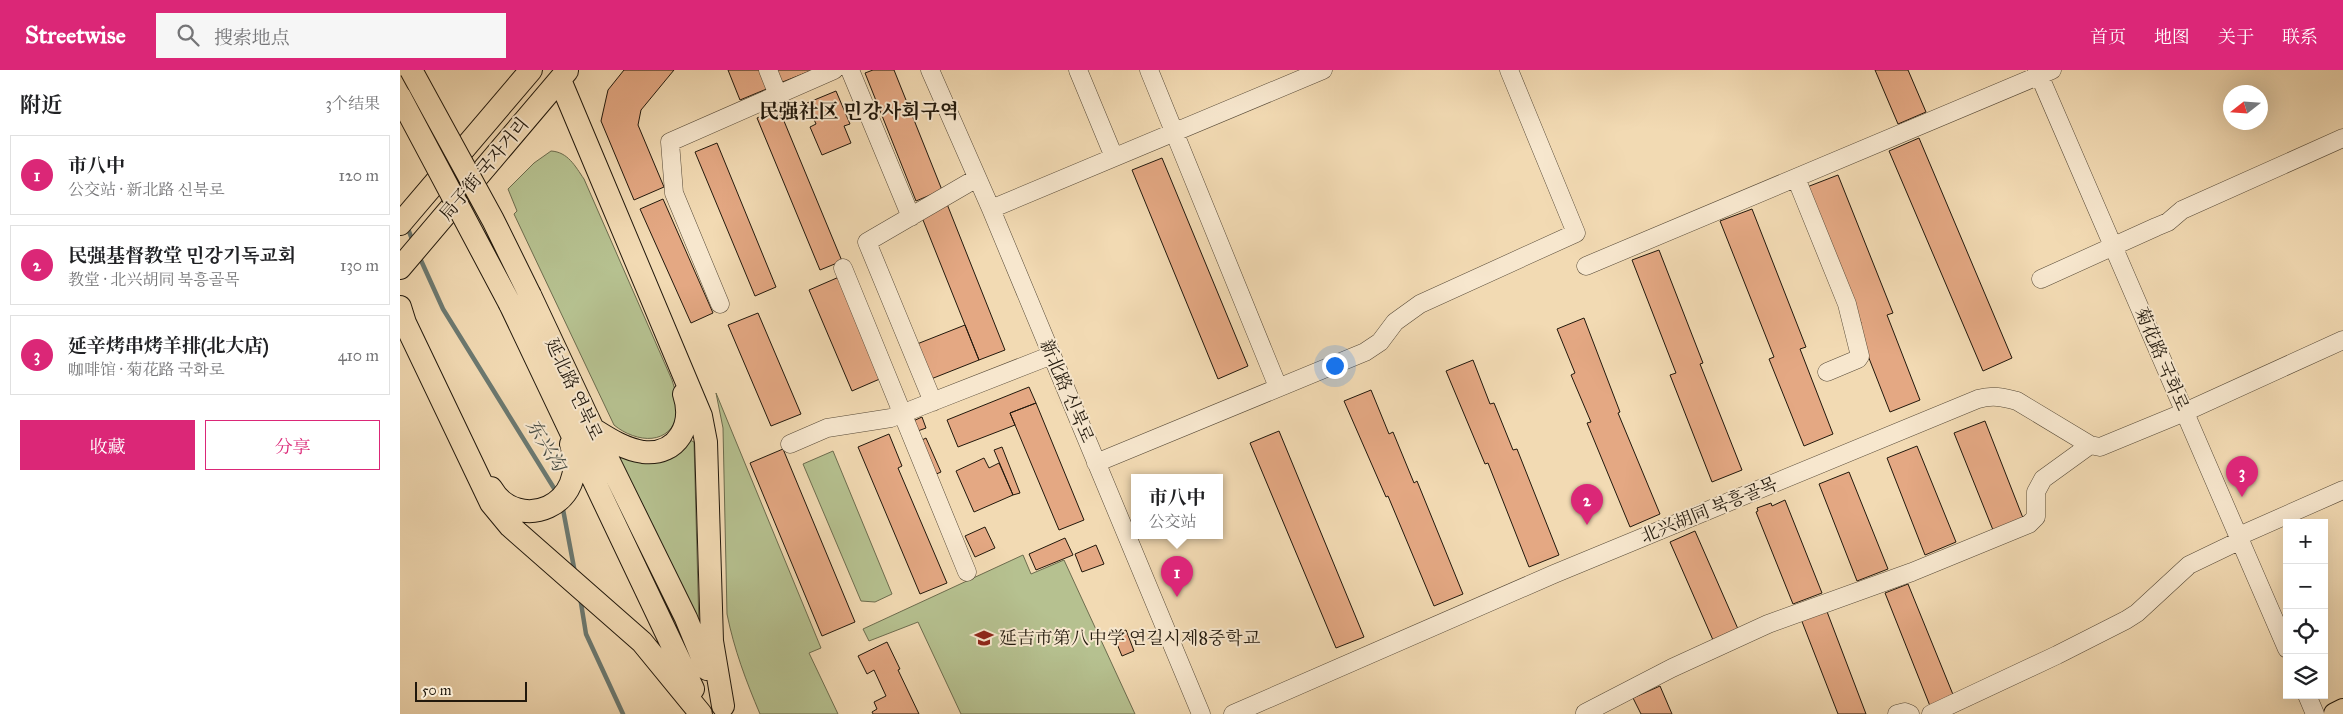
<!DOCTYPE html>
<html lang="zh">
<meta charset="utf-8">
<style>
:root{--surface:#fff;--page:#f6f6f6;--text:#202124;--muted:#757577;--line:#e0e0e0;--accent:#db2777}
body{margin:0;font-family:"IM FELL Great Primer","Noto Serif SC","Noto Serif KR",serif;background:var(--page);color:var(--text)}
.controls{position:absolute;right:15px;bottom:15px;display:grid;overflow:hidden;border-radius:0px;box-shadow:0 5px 20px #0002}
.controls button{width:45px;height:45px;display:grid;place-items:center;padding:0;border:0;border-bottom:1px solid var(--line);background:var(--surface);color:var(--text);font:25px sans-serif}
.compass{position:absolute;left:1823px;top:15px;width:45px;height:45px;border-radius:50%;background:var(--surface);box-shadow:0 5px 20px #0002;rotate:253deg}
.scale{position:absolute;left:15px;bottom:12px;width:112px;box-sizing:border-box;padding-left:5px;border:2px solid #21180c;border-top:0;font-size:14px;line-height:18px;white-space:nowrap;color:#21180c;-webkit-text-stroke:4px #f7e7ce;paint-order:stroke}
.you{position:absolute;left:934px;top:295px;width:18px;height:18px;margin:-12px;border:4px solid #fff;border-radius:50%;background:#1a73e8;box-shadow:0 0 0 8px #1a73e833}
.badge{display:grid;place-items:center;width:32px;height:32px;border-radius:50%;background:var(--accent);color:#fff;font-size:16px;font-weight:700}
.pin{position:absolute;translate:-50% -41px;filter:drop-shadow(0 1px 2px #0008)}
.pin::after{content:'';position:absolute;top:26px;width:18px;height:15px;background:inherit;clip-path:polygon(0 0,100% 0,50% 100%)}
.popup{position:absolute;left:731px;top:404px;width:92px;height:65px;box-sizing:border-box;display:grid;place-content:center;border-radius:0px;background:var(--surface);filter:drop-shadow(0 1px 4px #0005);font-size:16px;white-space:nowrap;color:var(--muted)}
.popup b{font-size:19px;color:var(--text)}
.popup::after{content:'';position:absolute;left:50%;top:100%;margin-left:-10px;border:10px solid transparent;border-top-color:var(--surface)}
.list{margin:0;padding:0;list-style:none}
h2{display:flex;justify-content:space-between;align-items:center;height:65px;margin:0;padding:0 20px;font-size:21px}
h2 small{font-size:16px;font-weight:400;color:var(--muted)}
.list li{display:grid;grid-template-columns:32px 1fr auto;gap:15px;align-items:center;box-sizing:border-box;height:80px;margin:0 10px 10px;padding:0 10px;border:1px solid var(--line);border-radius:0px}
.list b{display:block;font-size:19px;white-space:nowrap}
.list p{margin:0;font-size:16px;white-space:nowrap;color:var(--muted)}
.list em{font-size:16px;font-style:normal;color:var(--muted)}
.actions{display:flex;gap:10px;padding:15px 20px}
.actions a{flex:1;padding:11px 0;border:1px solid var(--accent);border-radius:0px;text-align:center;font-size:18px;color:var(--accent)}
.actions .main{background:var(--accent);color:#fff}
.icon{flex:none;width:28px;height:28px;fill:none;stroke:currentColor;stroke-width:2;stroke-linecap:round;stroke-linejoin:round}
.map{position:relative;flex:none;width:1943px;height:644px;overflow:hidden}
header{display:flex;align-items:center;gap:30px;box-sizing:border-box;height:70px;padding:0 25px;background:var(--accent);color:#fff}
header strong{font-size:24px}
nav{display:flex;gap:28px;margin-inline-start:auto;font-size:18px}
.search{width:350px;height:45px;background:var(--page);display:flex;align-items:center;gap:12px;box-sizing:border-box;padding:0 18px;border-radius:0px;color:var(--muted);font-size:19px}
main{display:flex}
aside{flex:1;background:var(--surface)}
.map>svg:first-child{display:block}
.green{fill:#b6c190;stroke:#6c6c4e}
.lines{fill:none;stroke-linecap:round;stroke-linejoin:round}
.stream{stroke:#6b7971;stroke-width:4.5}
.building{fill:#e4a883;stroke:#21180c}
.minor-casing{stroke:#554836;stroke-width:19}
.major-casing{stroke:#21180c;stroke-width:24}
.minor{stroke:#f7e7ce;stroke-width:18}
.major{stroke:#f2dab3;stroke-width:22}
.major-bridge-casing{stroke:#21180c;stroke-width:24;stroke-linecap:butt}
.major-bridge{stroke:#f2dab3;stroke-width:22}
.labels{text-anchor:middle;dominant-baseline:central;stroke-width:4;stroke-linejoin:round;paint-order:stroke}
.street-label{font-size:18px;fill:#21180c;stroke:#f7e7ce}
.poi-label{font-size:18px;fill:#21180c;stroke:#f7e7ce;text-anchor:start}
.water-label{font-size:19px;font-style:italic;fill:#4c5047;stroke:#f7e7ce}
.quarter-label{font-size:20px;font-weight:bold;fill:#21180c;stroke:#f7e7ce}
</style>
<header>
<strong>Streetwise</strong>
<div class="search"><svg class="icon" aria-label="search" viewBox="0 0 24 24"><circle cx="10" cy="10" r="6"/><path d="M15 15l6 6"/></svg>搜索地点</div>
<nav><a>首页</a><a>地图</a><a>关于</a><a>联系</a></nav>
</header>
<main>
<aside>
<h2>附近<small>3个结果</small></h2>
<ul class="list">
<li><span class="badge">1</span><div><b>市八中</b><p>公交站 · 新北路 신북로</p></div><em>120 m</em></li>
<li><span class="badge">2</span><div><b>民强基督教堂 민강기독교회</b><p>教堂 · 北兴胡同 북흥골목</p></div><em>130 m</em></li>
<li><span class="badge">3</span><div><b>延辛烤串烤羊排(北大店)</b><p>咖啡馆 · 菊花路 국화로</p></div><em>410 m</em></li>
</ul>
<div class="actions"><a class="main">收藏</a><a>分享</a></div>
</aside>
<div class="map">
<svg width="1943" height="644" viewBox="0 0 1943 644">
<rect width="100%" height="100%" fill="#f2dab3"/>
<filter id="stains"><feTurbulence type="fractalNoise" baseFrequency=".004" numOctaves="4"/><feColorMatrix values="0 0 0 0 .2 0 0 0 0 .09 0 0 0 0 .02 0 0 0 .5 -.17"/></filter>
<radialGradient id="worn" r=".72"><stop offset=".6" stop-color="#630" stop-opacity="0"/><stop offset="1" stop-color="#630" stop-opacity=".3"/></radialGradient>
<path class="green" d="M151 81C168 82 175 96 184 109L272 310C275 320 279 331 278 341 272 377 236 373 214 355L114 144 117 141 108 119 134 93Z
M316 323 421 578 409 583 438 644H360C346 611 334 579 327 544L323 358Z
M288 369 294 372 299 557 216 383C249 401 259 385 288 369Z
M433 381 492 524 475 532 461 531 403 394Z
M623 485 631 504 664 490 735 644H561L518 552 469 571 463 559Z"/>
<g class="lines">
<path class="stream" d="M7 156 13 172
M19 186 43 239 157 423
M162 434 175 503
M180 527 186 564 223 644"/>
</g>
<path class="building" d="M224 0H274L241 40 238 55 264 117 234 130 201 51 208 20Z
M328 0H361L369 18 340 30Z
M375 0H413L380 13Z
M473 0H494L542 120 516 131 465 3Z
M1475 0H1508L1526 42 1498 54Z
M436 21 450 54 444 56 451 73 422 85 410 57 416 54 407 33Z
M379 39 442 191 420 200 357 48Z
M1519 68 1612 288 1583 301 1489 81Z
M317 73 376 217 355 226 295 82Z
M762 88 848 296 818 309 732 100Z
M1438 105 1493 243 1487 245 1520 330 1490 342 1456 255 1461 253 1407 117Z
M263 129 313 243 291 253 240 139Z
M547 134 605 280 579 290 521 145Z
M1352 139 1406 277 1400 279 1433 364 1404 376 1369 289 1374 287 1320 151Z
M1259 180 1303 293 1300 294 1342 400 1312 412 1270 305 1276 303 1232 190Z
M439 207 482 308 452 321 409 220Z
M358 243 401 344 371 356 328 255Z
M1184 248 1220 342 1218 343 1260 444 1230 457 1187 353 1191 352 1171 305 1175 303 1157 259Z
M565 255 579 290 531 309 517 274Z
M1073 290 1090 334 1094 333 1113 380 1117 379 1159 485 1129 497 1088 393 1085 394 1046 301Z
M629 317 636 333 610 343 615 355 558 377 547 350Z
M971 320 989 364 993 362 1014 413 1017 411 1063 524 1034 536 988 426 986 427 944 331Z
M636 333 684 450 659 460 610 343Z
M522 347 526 358 515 362 511 352Z
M1585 351 1623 448 1593 460 1554 363Z
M879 361 964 567 936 578 850 373Z
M489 364 502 396 498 398 547 513 520 524 458 377Z
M526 368 541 402 534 405 518 372Z
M1517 376 1556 472 1525 485 1487 388Z
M602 377 620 423 613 425 594 380Z
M383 379 455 552 422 566 350 393Z
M584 388 589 398 599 393 613 425 574 442 556 401Z
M1449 402 1488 499 1457 511 1419 414Z
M1385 430 1422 523 1393 534 1356 442 1358 441 1357 438 1371 433 1372 436Z
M585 457 595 478 575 487 565 466Z
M1295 461 1338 559 1313 570 1270 472Z
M665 468 673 485 636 500 629 484Z
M696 475 704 494 682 502 675 484Z
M1508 514 1554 627 1530 636 1485 523Z
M1426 539 1466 644H1438L1401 549Z
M726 560 734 581 722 586 713 564Z
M487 572 500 599 498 600 519 644H473L472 642 477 639 474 632 486 626 474 600 467 604 458 586Z
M1260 616 1272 644H1241L1233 628Z"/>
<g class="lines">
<g class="minor-casing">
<path id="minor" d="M368 0 378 25
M450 0 511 147
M530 0 591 139 801 644
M678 0 714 87
M749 0 878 317
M1637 0 1887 579
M1396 108 1447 234 1460 286 1458 289 1427 302
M591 139 923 0
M1186 196 1652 0
M443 198 567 502
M1641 209 1756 157 1768 152 1782 140 1943 68
M320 234 274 123 270 72 434 0
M533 332 467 172 577 108
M390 374 427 358 491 348 652 285
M696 393 965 282 980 272 995 252 1020 234 1176 163 1109 0
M1839 466 1943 420
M1907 625 1915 644
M1185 643 1272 598 1368 554 1512 502 1629 454 1636 447V422L1643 409 1690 375
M833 644 1154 504 1578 329C1592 325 1603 327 1617 331L1690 375 1700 377 1785 342 1943 270
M1497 644 1505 642 1510 644
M1531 644 1657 585 1726 550 1737 543 1789 495 1841 470"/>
</g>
<g class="major-casing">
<path id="major" d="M160 10 301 346 306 372 312 571 323 636
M0 154 131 0
M0 198 167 1
M130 225 193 359 286 548 307 599
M110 234 293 619
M0 237 5 253 91 433 110 456 242 572 301 644
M193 359C209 369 224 379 243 382 278 386 294 354 284 324
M91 418C117 464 191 437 171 374
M1935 644 1943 640"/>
</g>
<use href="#minor" class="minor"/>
<use href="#major" class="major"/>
<g class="major-bridge-casing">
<path id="major-bridge" d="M11 0 93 150 130 225
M0 27 110 234"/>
</g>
<use href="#major-bridge" class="major-bridge"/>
</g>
<defs>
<g id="school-bare" transform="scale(1.5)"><path d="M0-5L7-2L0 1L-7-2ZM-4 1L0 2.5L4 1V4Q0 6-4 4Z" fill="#8f2418" stroke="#f7e7ce" stroke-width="2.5" paint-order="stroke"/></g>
</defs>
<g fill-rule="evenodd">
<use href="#school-bare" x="584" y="568"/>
</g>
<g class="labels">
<g class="street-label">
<text transform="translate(84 99) rotate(-50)">局子街 국자거리</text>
<text transform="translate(1762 289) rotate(67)">菊花路 국화로</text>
<text transform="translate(174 319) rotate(65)">延北路 연북로</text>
<text transform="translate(667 321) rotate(67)">新北路 신북로</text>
<text transform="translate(1309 440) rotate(-22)">北兴胡同 북흥골목</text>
</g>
<g class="poi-label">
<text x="599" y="568">延吉市第八中学 연길시제8중학교</text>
</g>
<g class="water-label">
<text transform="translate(146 375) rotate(58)">东兴沟</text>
</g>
<g class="quarter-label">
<text x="459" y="41">民强社区 민강사회구역</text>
</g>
</g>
<rect width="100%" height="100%" filter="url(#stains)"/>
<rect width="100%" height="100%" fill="url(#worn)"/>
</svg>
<div class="controls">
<button>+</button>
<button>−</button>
<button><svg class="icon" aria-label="locate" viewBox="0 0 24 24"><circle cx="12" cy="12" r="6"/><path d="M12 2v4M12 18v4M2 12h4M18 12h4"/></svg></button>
<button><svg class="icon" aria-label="layers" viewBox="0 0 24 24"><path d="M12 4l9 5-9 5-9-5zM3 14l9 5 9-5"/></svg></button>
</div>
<svg class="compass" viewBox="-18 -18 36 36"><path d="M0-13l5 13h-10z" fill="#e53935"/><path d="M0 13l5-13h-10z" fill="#757577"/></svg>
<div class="scale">50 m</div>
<div class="you"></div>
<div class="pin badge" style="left:777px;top:527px">1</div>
<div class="popup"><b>市八中</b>公交站</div>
<div class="pin badge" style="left:1187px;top:455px">2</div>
<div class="pin badge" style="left:1842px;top:427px">3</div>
</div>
</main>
